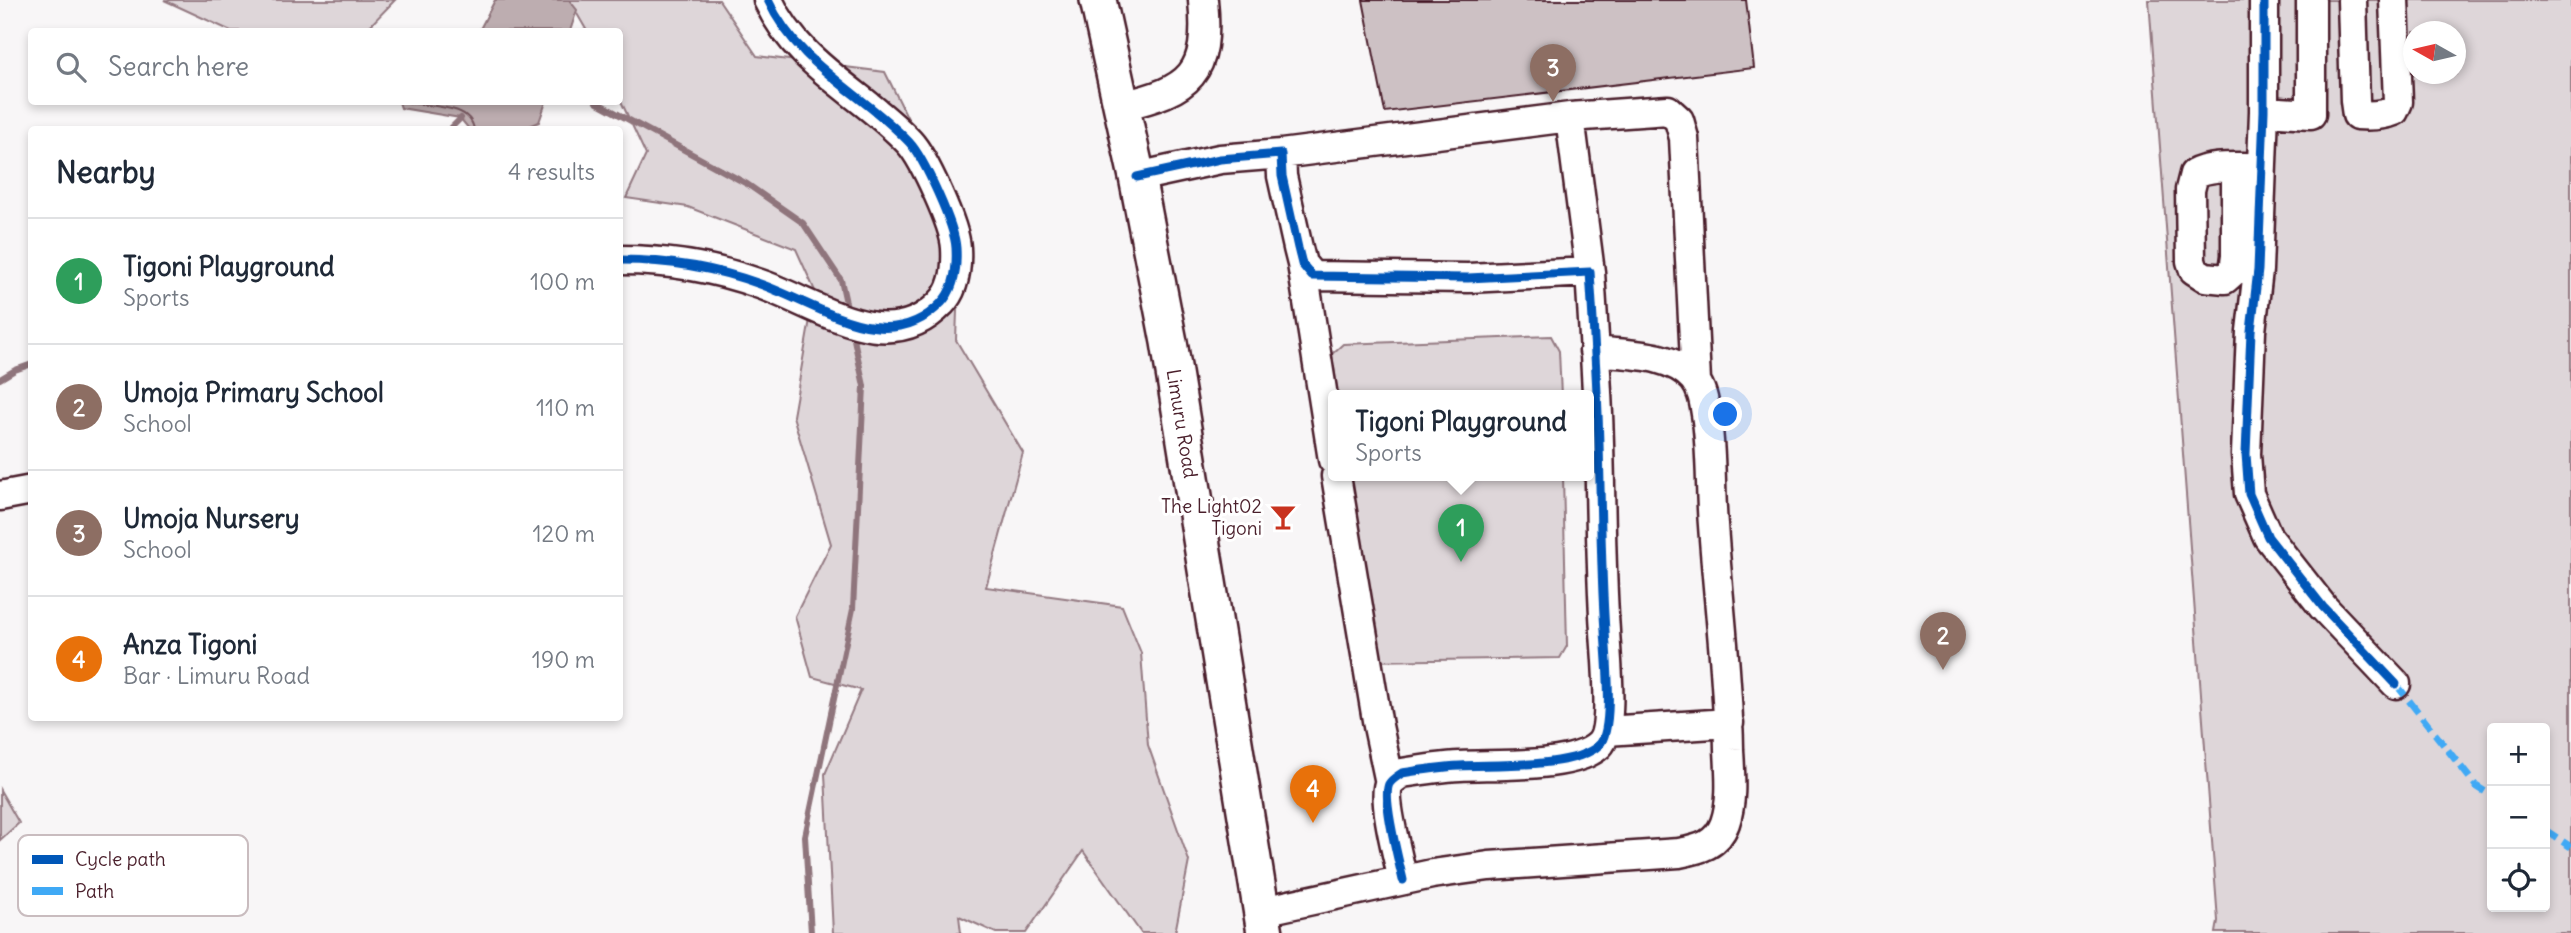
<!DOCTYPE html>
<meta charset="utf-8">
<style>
:root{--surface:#fff;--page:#f6f6f7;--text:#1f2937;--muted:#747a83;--line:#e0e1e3;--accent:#c8321e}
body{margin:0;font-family:Delius,sans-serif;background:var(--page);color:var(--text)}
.controls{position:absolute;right:21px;bottom:21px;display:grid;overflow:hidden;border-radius:7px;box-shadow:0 4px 10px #0003}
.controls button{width:63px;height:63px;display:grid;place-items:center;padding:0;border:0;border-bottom:2px solid var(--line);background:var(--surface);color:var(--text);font:35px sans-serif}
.compass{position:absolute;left:2403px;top:21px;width:63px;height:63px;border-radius:50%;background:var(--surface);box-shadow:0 4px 10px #0003;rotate:278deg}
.you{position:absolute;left:1726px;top:415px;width:24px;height:24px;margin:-18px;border:5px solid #fff;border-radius:50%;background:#1a73e8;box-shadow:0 0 0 10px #1a73e833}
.badge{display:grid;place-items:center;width:46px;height:46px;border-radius:50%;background:var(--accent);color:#fff;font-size:23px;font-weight:700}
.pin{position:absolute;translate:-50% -58px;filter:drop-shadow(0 2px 4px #0008)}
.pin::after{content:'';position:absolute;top:37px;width:24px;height:21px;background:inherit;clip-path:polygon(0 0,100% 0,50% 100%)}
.popup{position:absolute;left:1328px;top:390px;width:266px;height:91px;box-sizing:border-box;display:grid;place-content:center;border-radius:7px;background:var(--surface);filter:drop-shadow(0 2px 5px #0005);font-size:23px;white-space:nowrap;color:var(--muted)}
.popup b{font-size:26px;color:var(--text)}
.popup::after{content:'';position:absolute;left:50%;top:100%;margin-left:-14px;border:14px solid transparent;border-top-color:var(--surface)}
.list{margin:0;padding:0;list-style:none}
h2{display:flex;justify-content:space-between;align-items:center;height:91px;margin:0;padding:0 28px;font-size:30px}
h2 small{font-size:23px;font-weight:400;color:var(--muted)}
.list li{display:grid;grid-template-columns:46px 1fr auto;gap:21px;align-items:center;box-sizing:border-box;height:126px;padding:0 28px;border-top:2px solid var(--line)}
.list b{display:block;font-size:26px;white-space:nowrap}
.list p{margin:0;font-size:23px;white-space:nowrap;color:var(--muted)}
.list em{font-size:23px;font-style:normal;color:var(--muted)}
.icon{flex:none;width:38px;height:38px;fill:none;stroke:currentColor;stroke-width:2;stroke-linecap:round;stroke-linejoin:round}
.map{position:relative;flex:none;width:2571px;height:933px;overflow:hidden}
.search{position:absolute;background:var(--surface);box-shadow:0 4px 10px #0003;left:28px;top:28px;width:595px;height:77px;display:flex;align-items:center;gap:18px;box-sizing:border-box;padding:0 24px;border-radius:7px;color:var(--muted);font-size:26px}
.panel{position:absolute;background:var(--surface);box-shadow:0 4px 10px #0003;left:28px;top:126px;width:595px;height:595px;border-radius:7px}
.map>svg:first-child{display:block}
.green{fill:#ded6d9;stroke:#947a82;stroke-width:2;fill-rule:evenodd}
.water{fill:#bdadb0;stroke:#8f747b;stroke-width:2}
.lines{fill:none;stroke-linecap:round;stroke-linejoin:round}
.shore{stroke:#785860;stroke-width:2}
.stream{stroke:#8f747b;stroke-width:6}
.building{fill:#cdc1c4;stroke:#4a1f2b;stroke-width:2}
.minor-casing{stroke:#4a1f2b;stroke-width:33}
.major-casing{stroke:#4a1f2b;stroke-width:40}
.minor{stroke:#fff;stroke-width:28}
.major{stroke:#fff;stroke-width:35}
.quiet{stroke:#3fa9f5;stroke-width:7;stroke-dasharray:14 7;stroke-linecap:butt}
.cycleway-casing{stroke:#fff;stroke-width:13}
.cycleway{stroke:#0057b8;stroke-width:9}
.labels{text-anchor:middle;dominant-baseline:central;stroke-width:6;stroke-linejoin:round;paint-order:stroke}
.street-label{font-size:19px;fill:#4a1f2b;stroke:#fff}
.poi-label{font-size:19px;fill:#4a1f2b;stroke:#fff;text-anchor:end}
.key{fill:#fff;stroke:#c9bcbf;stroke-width:2}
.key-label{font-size:19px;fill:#4a1f2b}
</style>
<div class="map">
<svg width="2571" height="933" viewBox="0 0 2571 933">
<rect width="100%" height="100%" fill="#f8f6f7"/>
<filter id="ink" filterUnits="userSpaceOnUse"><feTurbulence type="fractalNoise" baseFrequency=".0143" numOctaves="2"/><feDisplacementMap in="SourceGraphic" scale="14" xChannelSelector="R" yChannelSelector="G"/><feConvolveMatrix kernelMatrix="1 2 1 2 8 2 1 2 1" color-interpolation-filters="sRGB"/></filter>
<g filter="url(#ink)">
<path class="green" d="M164 0H395L365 31H231Z
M569 0H719L757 56 885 72 960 224 956 340 1023 453 986 587 1122 606 1141 653 1148 745 1189 861 1175 933H1141L1083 851 1026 933H996L959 916 961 933H833L825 774 861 690 812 677 795 616 831 544 793 416 815 291 796 249 688 207 626 198 646 155 620 99V32L587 31Z
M2149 0H2571V933H2216L2218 921ZM2414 32H2456V74H2414ZM2492 728H2545V907H2492Z
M1551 336 1559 351 1561 396H1338L1332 354 1343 344Z
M1348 476H1563L1567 646 1560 658 1367 661Z
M0 790 19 823 0 840Z"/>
<path class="water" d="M495 0H569L577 10 570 31H479Z
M399 102H546L539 122 523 129H469L460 118 401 108Z"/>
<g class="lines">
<path class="shore" d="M407 102C427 107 471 103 474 130"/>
<path class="stream" d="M596 102 747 184 803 223 841 280 848 312
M449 130 461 118
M0 379 15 370 32 364
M811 933 805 836 853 609 864 386 852 330"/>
</g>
<path class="building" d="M1363 0H1746L1754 68 1385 112Z"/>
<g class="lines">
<g class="minor-casing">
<path id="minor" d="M2264 0V111L2258 270 2251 331 2246 454 2249 494 2268 537 2323 607 2396 684
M2352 0 2355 101 2357 115C2370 116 2382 116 2394 111L2398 102 2394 0
M1121 106C1191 90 1210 74 1203 0
M2264 111 2311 114V0
M1570 117 1668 110 1679 120 1684 138 1696 381
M1281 154 1570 117 1590 272
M2236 168V256L2234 271 2225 279 2205 277 2194 270 2191 261 2190 190 2194 174C2212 164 2240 168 2261 167
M1137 177 1220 159 1281 154 1282 176 1298 248 1302 264 1312 276 1468 278 1590 272C1593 319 1596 367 1598 414 1601 487 1600 559 1605 631 1606 654 1615 730 1599 745 1574 769 1494 764 1460 766 1441 767 1421 770 1402 773 1398 776 1392 779 1389 784 1382 798 1399 862 1403 880
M620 260C667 260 716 268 760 284 818 304 888 359 941 303 955 289 957 266 956 248 955 226 924 158 909 142 862 92 798 66 768 0
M1302 264 1333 460
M1336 476 1378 726 1390 783
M0 496 32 490
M1606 731 1729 723
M1262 911 1432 874 1489 866 1679 853C1700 849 1717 845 1725 823 1733 800 1730 773 1729 749 1728 674 1718 600 1713 525 1710 489 1712 450 1706 414 1704 401 1702 389 1694 379 1671 352 1626 355 1594 351"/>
</g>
<g class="major-casing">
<g id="major">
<path id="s1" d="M1098 0 1137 177 1169 342 1265 933"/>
</g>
</g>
<use href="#minor" class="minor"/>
<use href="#major" class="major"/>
<path class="quiet" d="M2396 684 2476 786 2492 796
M2545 830 2571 847"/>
<g class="cycleway-casing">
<path id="cycleway" d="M2264 0V111L2258 270 2251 331 2246 454 2249 494 2268 537 2323 607 2396 684
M1137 177 1220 159 1281 154 1282 176 1298 248 1302 264 1312 276 1468 278 1590 272C1593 319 1596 367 1598 414 1601 487 1600 559 1605 631 1606 654 1615 730 1599 745 1574 769 1494 764 1460 766 1441 767 1421 770 1402 773 1398 776 1392 779 1389 784 1382 798 1399 862 1403 880
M620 260C667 260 716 268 760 284 818 304 888 359 941 303 955 289 957 266 956 248 955 226 924 158 909 142 862 92 798 66 768 0"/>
</g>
<use href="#cycleway" class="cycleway"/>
</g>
</g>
<defs>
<g id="bar-bare" transform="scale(2.1)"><path d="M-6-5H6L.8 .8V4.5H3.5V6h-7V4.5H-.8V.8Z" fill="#c8321e" stroke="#fff" stroke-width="2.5" paint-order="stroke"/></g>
</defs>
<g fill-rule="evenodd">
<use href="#bar-bare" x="1283" y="517"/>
</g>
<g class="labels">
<g class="street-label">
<text stroke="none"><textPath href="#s1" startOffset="432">Limuru Road</textPath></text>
</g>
<g class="poi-label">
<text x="1262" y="506">The Light02<tspan x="1262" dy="22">Tigoni</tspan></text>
</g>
</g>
<rect x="18" y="835" width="230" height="81" rx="10" class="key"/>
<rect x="32" y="855" width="31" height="9" fill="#0057b8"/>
<rect x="32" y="887" width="31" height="8" fill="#3fa9f5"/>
<g class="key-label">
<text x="75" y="866">Cycle path</text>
<text x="75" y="898">Path</text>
</g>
</svg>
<div class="controls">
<button>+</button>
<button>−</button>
<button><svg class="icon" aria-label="locate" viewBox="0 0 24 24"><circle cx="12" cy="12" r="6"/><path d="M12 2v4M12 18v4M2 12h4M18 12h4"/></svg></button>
</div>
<svg class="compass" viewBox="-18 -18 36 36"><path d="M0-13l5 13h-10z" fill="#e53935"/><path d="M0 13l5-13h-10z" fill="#747a83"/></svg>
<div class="you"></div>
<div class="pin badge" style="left:1461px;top:562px;background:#2e9e5b">1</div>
<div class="popup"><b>Tigoni Playground</b>Sports</div>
<div class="pin badge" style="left:1943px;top:670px;background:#8d6e63">2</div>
<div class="pin badge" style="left:1553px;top:102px;background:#8d6e63">3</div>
<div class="pin badge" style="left:1313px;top:823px;background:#e8710a">4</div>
<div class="search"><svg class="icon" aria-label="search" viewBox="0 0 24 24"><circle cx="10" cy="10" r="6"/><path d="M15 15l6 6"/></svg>Search here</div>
<section class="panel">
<h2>Nearby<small>4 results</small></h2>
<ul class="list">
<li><span class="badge" style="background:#2e9e5b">1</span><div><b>Tigoni Playground</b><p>Sports</p></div><em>100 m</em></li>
<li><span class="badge" style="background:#8d6e63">2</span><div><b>Umoja Primary School</b><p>School</p></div><em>110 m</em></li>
<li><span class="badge" style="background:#8d6e63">3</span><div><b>Umoja Nursery</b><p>School</p></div><em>120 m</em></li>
<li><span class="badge" style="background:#e8710a">4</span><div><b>Anza Tigoni</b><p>Bar · Limuru Road</p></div><em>190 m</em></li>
</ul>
</section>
</div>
